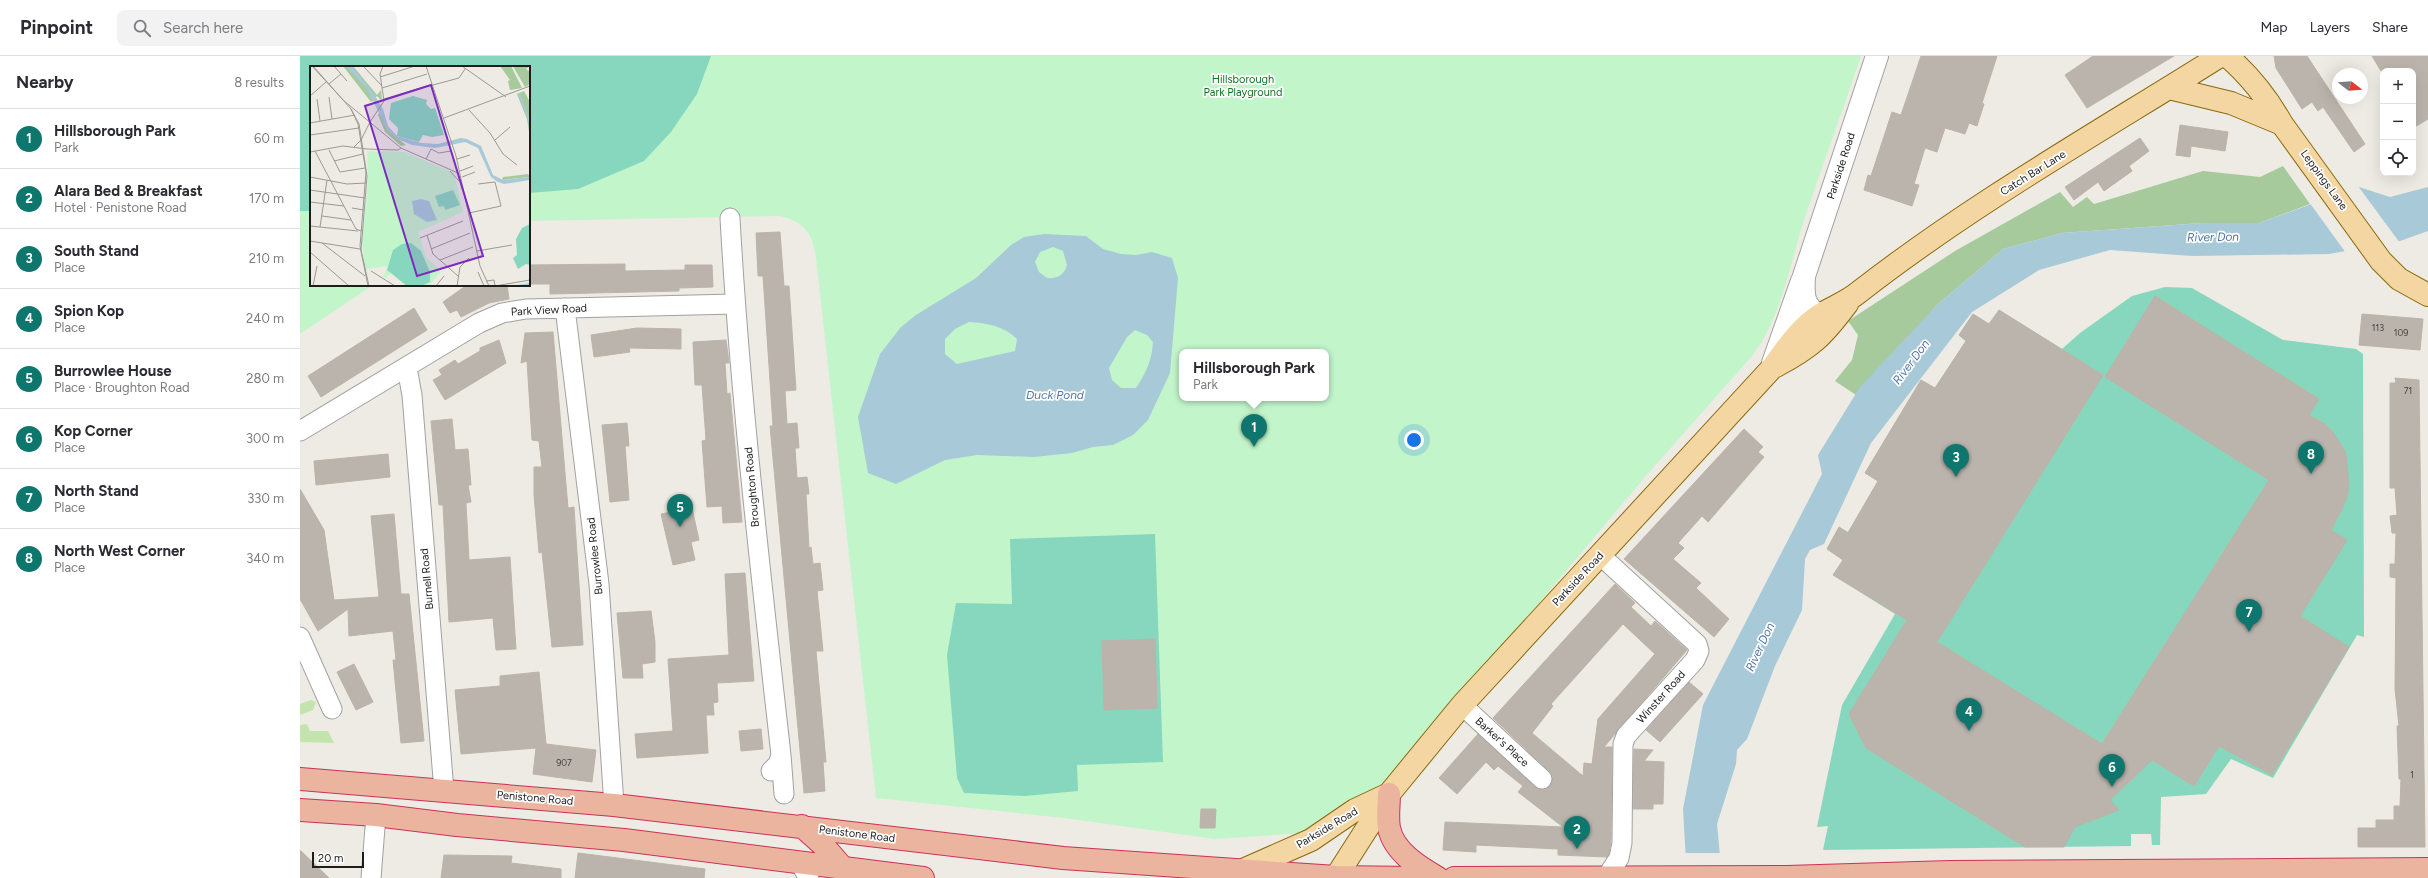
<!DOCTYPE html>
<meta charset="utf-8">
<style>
:root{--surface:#fff;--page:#f2f2f3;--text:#2b2b33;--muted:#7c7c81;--line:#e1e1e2;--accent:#0f766e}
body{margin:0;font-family:Figtree,sans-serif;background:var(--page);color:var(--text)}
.controls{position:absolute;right:12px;top:12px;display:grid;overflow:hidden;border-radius:8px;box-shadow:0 4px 16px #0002}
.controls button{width:36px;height:36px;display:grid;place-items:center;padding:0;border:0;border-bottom:1px solid var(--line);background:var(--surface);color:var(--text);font:20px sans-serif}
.compass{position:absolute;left:2032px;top:12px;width:36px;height:36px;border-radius:50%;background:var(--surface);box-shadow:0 4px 16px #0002;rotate:107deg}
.scale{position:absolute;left:12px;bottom:10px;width:52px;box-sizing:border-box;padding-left:4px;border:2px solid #1d1d1d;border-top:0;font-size:11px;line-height:14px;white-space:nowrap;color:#1d1d1d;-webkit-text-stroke:3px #fff;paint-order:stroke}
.you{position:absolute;left:1114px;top:384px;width:14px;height:14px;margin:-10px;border:3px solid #fff;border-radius:50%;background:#1a73e8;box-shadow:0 0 0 6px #1a73e833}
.badge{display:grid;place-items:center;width:26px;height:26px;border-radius:50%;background:var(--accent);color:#fff;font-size:13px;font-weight:700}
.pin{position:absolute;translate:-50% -33px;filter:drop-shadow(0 1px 2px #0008)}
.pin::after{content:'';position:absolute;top:21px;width:14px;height:12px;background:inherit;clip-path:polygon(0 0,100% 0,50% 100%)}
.popup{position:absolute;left:879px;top:293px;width:150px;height:52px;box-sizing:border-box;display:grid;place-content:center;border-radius:8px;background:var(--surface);filter:drop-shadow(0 1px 3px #0005);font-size:13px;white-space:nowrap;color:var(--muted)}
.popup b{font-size:15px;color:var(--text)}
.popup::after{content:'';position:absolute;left:50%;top:100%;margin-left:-8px;border:8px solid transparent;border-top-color:var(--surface)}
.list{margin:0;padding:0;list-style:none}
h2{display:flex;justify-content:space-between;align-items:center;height:52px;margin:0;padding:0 16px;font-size:17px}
h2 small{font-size:13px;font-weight:400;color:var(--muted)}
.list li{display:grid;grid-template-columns:26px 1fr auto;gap:12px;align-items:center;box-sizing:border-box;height:60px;padding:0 16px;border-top:1px solid var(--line)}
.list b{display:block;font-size:15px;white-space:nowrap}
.list p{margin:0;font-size:13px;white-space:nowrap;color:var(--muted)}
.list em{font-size:13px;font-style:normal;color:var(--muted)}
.icon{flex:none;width:22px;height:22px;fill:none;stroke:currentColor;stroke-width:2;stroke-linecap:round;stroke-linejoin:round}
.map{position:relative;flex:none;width:2128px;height:822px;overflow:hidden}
header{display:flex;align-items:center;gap:24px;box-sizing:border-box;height:56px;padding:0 20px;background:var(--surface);border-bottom:1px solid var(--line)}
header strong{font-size:19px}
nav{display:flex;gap:22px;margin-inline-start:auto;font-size:14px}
.search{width:280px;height:36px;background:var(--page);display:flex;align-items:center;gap:10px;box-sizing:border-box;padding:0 14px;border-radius:8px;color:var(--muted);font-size:15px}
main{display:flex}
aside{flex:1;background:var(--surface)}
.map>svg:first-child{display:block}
.grass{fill:#c4e4ad}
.forest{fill:#a6ca9b}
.park{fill:#c3f5cb;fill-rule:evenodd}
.pitch{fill:#87d7be}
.water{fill:#a7c9d8;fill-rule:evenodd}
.pier{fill:#edebe3}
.building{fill:#bab4ad;stroke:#beb3a7;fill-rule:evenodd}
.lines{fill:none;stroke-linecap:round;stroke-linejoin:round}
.minor-casing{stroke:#a1a1a1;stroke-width:21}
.tertiary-casing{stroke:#a1a1a1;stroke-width:24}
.primary-casing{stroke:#8a690b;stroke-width:24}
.trunk-casing{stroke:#cb315b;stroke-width:24}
.minor{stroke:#fff;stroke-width:19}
.tertiary{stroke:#fff;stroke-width:22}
.primary{stroke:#f4d6a2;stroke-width:22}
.trunk{stroke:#eab49e;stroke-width:22}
.labels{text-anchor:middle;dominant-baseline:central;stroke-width:3.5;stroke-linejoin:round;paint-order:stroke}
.number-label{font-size:9px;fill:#444341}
.park-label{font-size:11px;fill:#147222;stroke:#fff}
.street-label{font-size:11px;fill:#1d1d1d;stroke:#fff}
.water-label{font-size:12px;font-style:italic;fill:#5175a5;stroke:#fff}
.inset-river{fill:none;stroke:#a7c9d8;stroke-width:2}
.inset-road{fill:none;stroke:#9a9994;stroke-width:1}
.view{fill:#7b2cbf;fill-opacity:0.15;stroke:#7b2cbf;stroke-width:2}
.inset-edge{fill:none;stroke:#1d1d1d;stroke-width:2}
</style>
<header>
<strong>Pinpoint</strong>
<div class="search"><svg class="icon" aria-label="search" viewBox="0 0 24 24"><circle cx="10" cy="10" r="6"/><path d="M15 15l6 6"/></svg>Search here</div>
<nav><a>Map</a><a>Layers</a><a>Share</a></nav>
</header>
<main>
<aside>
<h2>Nearby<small>8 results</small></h2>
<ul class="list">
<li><span class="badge">1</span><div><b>Hillsborough Park</b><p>Park</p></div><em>60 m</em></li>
<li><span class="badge">2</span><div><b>Alara Bed &amp; Breakfast</b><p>Hotel · Penistone Road</p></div><em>170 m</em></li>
<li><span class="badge">3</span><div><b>South Stand</b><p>Place</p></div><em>210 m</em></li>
<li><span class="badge">4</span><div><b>Spion Kop</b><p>Place</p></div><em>240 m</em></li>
<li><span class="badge">5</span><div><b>Burrowlee House</b><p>Place · Broughton Road</p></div><em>280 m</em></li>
<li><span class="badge">6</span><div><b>Kop Corner</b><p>Place</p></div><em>300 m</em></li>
<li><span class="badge">7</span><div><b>North Stand</b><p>Place</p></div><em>330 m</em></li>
<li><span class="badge">8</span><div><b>North West Corner</b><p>Place</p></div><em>340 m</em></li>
</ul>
</aside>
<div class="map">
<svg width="2128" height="822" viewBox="0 0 2128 822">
<rect width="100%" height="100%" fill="#edebe3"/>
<path class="grass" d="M11 644 16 646 13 654 0 659V648Z
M7 668 10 675H28L34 687 0 686V669Z"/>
<path class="forest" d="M1983 110 2010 148 1959 167H1902L1762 177 1703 193 1637 249 1556 339 1535 325 1552 304 1558 279 1548 265 1655 195 1760 136 1773 151 1787 141 1794 148 1903 115 1960 121Z"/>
<path class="park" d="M0 0H1561C1543 54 1523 107 1505 161 1490 207 1482 261 1452 300L1345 421 1048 774 915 783 764 762 576 742 517 211C514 183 510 167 480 160L229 165V11H11V229H73L0 278ZM882 296H1026V342H882Z"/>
<path class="pitch" d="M0 0H411L397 38 371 76 344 105 278 133 229 137V11H11V155H0Z
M1865 231 1892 232 1983 284 2056 293 2063 298 2064 581 2057 579 1973 722 1931 703 1906 738 1861 741 1860 789H1852L1851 778H1831V790L1523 794 1528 770 1517 771 1542 649 1595 558 1533 519 1543 504 1527 493 1539 471 1548 476 1578 425 1565 417 1621 324 1635 332 1666 285 1659 279 1673 258 1689 268 1699 254 1762 293 1780 277 1832 240Z
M855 478 863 706 777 709 778 735 725 740 664 737 657 722 647 599 656 547 712 548 710 483Z"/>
<path class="water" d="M2059 131 2090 141 2128 131V175L2100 185 2029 198 1892 200 1810 194 1739 214 1672 256 1571 387 1524 488 1510 494 1505 503 1502 554 1475 610 1447 683 1437 694 1436 708 1417 768 1422 822H1387L1383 753 1403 649 1522 418 1518 399 1560 331 1637 249 1703 193 1762 177 1902 167H1959Z
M744 178 786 180 803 193 821 198 836 199 852 196 872 202 878 222 870 317 848 364 833 379 813 389 793 391 772 397 734 401 677 399 645 404 596 428 568 417 558 361 580 298 601 271 616 259 676 222 711 189 724 181ZM753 191 763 195 767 209C764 219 758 223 747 222L739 216 735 206 740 196ZM669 266C687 267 704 270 717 283L715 295 657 308 645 298V283L655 273ZM835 274 847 279 853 286C852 304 846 317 836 332H821L812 324 809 312 827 281Z"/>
<path class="pier" d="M2058 130 2100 187 2046 197 2009 146Z
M1384 797H1422L1424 822H1385Z"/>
<path class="building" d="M1621 0H1697L1682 47 1684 48 1677 70 1669 67 1665 78 1645 72 1637 96 1625 92 1614 128 1619 129 1612 150 1564 134 1568 119 1571 120 1592 56 1601 59Z
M1793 0H1874L1787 52 1765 19Z
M1974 0H2007L2065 88 2054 96 2023 51 2018 55 2012 46 2002 53 1976 12Z
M2072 0H2128V63L2113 72V15H2081Z
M1880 69 1928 76 1925 95 1891 90 1890 101 1876 99Z
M1840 82 1849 95 1829 110 1832 115 1804 135 1798 126 1774 144 1765 131Z
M480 176 484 230H489L496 334 485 335 487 368 497 367 499 392H495L497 422 507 421 509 438H506L509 492 511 491 513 508 520 507 523 534 517 535 523 595H516L526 706H523L525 735 504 737 470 370H473L463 220H458L456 177Z
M325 208V215L385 214V209H412L413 231 379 232V235L250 238V228H229V209Z
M167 229H207L209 243 189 247 161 261 157 254 150 257 143 246Z
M1855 240 2019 343 2009 359 2025 368 2033 376 2046 397 2049 429 2046 445 2031 474 2047 484 2000 560 2049 591 1972 719 1919 690 1894 730 1852 704 1810 744 1819 754 1775 771 1764 791H1725L1566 692 1549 658 1607 564 1533 519 1543 504 1527 493 1539 471 1548 477 1578 425 1565 417 1621 324 1635 332 1666 285 1659 279 1673 258 1689 268 1699 254 1803 319 1637 586 1802 688 1969 424 1805 321Z
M114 252 127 274 21 341 8 320Z
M2062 258 2123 263 2120 294 2059 289Z
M337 272 381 273V293L329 292 330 296 294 301 291 279Z
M253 276 268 452 274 451 283 589 252 591 242 496 239 497 234 439V411H242L239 385 232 384 227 305 221 307 225 277Z
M199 284 206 307 145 344 133 324 142 319 139 314 155 304 158 308 180 295V292Z
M426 284 429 307H425L427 338 430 337 442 466 423 467 422 450 407 451 402 385 406 384 402 329H395L393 286Z
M2095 322 2119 324 2125 791H2058V772H2076V764H2094V750H2100L2101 723H2099L2097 670H2099L2095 633 2096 522 2090 521V508H2095L2096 477H2092L2090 460 2097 459 2095 432H2090V327H2096Z
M152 363 155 394 168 393 171 429H168L171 446 166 447 169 504 210 501 216 593 196 594 193 562 149 566 143 449H139L131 365Z
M327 367 329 390H325L329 444 310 446 302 369Z
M1444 373 1463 391 1458 396 1464 401 1408 466 1402 460 1378 487 1384 492 1373 503 1401 527 1396 532 1429 563 1414 581 1324 503Z
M88 398 90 421 16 429 14 405Z
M0 433 24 474 34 544 79 541 71 460 94 458 101 538H109L124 685 101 687 93 604H96L93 575 49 580 48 553 18 575 0 543Z
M392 452 399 484 391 486 395 504 373 509 361 458Z
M445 517 454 625 417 627 418 646 413 647 414 659H406L408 697 337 702 335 678 373 675 368 603 429 599 425 518Z
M1315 528 1335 547 1331 551 1351 570 1355 565 1387 594 1304 691H1312L1311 784 1309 798 1307 801 1258 799V793L1176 789V796L1143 794 1145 766 1263 771 1218 736 1223 730 1198 710 1194 714 1186 706 1157 738 1139 722 1178 678 1235 731 1245 734 1250 730 1253 720 1249 715 1193 662ZM1323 568 1355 598 1298 663 1292 708 1284 707 1283 720 1232 677 1253 650 1251 648Z
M351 555 355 586V606L342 608 343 622H323L317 557Z
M855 583 857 652 804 654 802 585Z
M54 608 73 646 56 654 37 616Z
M239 616 246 688 296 694 292 726 233 718 236 692 161 698 155 634 200 630V620Z
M1389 626 1403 638 1360 686 1346 674Z
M461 673 463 693 441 695 439 675Z
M1334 693 1353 694 1344 705 1364 706 1363 748H1353V753H1333Z
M901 753H916L915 772H900Z
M0 794 29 822H0Z
M278 797 405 813 404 822H275Z
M144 799 212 800 211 807 261 813V822H141Z"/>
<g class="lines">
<g class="minor-casing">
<path id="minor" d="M430 162C440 341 461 520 481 699L478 708 471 715
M265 252 299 528 314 749
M107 312 112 339 144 735
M0 375 179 267 202 257 226 253 435 248
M1300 499 1397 588 1399 595 1395 604 1326 680 1323 688 1322 787 1319 802 1306 822
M0 581 32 653
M1162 649 1242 723
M481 699 484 738
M499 806 509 822
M71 822 76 759"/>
</g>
<g class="tertiary-casing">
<path id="tertiary" d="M1520 259C1502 252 1503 236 1504 220L1577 0
M1473 307 1502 225"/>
</g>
<g class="primary-casing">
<path id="primary" d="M1927 0C1949 19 1968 43 1982 68L2081 205 2099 223 2128 239
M1869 32 1931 47 1982 68
M1476 310C1512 291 1523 280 1547 248
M943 814 1011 784 1055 754 1089 738
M1036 821 1089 738 1162 649 1472 312C1486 293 1500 272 1520 259 1533 251 1547 246 1559 236 1672 148 1799 76 1920 0"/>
</g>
<g class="trunk-casing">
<path id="trunk" d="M0 723 314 749 763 802 1036 821 1114 822
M1089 738C1089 748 1087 762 1089 772 1094 796 1119 811 1138 822
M0 754 76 759 157 769 324 784 623 822
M502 770 523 789 543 812
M1154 822 1487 821 1650 816 2128 813"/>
</g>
<use href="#minor" class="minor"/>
<use href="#tertiary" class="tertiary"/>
<use href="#primary" class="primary"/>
<use href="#trunk" class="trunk"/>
</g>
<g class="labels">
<g class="number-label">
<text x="2078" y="271">113</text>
<text x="2101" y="276">109</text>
<text x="2108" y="334">71</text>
<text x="264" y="706">907</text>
<text x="2112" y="718">1</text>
</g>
<g class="park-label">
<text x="943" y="23">Hillsborough<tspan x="943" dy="13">Park Playground</tspan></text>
</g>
<g class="street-label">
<text transform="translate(1541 110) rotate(-72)">Parkside Road</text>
<text transform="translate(1733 117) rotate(-32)">Catch Bar Lane</text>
<text transform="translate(2024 124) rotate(54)">Leppings Lane</text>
<text transform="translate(249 254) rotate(-3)">Park View Road</text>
<text transform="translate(452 431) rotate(-95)">Broughton Road</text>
<text transform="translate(295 500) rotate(-96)">Burrowlee Road</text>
<text transform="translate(127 523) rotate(-95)">Burnell Road</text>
<text transform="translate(1278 523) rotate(-47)">Parkside Road</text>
<text transform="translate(1361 641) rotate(-48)">Winster Road</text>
<text transform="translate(1202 686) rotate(42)">Barker's Place</text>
<text transform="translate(235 742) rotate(5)">Penistone Road</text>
<text transform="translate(1027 772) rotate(-31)">Parkside Road</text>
<text transform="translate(557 778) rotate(7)">Penistone Road</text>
</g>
<g class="water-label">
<text transform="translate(1913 181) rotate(-1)">River Don</text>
<text transform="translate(1611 306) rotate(-53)">River Don</text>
<text x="755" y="339">Duck Pond</text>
<text transform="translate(1460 591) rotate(-65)">River Don</text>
</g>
</g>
<g transform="translate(10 10)">
<rect width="220" height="220" fill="#edebe3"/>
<path d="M33 0H43L67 29 71 24 72 35 67 30 61 36ZM190 0H201L212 22 200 24 198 15 200 14ZM203 0H220L216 3 220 6V18L215 21ZM214 25 220 36V72L217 53 207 28ZM70 45 78 65 96 79 91 80 75 66 68 49ZM218 108 220 111 192 114 193 111Z" fill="#a6ca9b"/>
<path d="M57 85 95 86 144 107 153 146 108 166 116 191 131 205 119 220H96L81 207 76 212 73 211 78 200 55 203 52 175 58 115Z" fill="#c3f5cb"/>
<path d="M103 30 117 34 116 38 121 43 125 42 134 69 122 71 113 69 109 76 87 70 88 62 79 53 81 37ZM143 124 150 139 135 144 134 140 129 141 125 130ZM220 158V199L216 198 208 203 203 192 207 189 206 173 212 162ZM101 177 111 185 120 206V216L111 220H97L77 204 83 184 92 178Z" fill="#87d7be"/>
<path d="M36 0H42L64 28 73 43 78 60 87 70 111 77 128 78 151 72 157 73 171 80 183 109 193 114 220 111V114L194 118 188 116 181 111 168 82 155 76 125 82 102 79 87 73 78 65 57 23ZM111 133 119 135 127 154 117 156 104 148 102 135Z" fill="#a7c9d8"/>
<path class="inset-river" d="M209 28 220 56M208 220 220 218"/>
<path class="inset-road" d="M2 0 35 36M3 0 41 43 49 58 57 110 51 184 59 220M24 0 37 15M53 0 72 20M116 0 146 90 170 200 179 220M152 0 196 31M70 11 105 0M19 18 31 8M123 19 149 12 155 3M72 22 117 8M0 30 16 16M19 31 22 53M7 33 10 55M74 33 120 19M33 34 91 82 148 107M41 43 48 58 56 106 50 180 58 220M159 44 180 67 193 88 207 99M129 47 135 66M134 52 220 20M60 56 74 35 70 8 73 0M0 57 45 49M0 69 49 62M185 74 200 61M44 81 51 74 60 56M19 84 30 106 55 102M5 85 46 163 51 165M0 86 33 80 57 83 88 84 91 82M116 93 121 83 129 87 141 85M147 93 160 89M24 95 53 88M140 105 149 115M150 105 163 100M0 111 37 118 56 117M152 111 165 106M0 124 55 132M0 136 34 140M42 142 54 144M159 147 191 140 185 116 168 118M12 150 41 154M0 160 48 165M10 161 17 114M117 169 123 188 148 210M110 172 153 155M0 175 50 183M12 177 55 210M121 183 160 167M167 185 202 179M0 186 39 220M130 194 163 181M61 205 85 220M168 206 174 220M176 215 184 214 185 220M3 220 7 200M126 220 134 210M147 220 150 201 159 192M185 220 220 214"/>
<path class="view" d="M121 19 173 190 107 210 55 40Z"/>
<rect width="220" height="220" class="inset-edge"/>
</g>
</svg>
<div class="controls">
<button>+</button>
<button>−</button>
<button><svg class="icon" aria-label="locate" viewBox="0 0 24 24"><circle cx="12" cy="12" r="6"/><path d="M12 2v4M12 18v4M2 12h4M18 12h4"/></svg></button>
</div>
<svg class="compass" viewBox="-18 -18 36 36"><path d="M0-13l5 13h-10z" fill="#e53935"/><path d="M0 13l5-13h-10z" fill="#7c7c81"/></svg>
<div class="scale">20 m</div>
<div class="you"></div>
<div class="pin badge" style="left:954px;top:391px">1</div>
<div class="popup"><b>Hillsborough Park</b>Park</div>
<div class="pin badge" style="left:1277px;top:793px">2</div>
<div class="pin badge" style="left:1656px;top:421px">3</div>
<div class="pin badge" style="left:1669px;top:675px">4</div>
<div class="pin badge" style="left:380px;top:471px">5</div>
<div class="pin badge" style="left:1812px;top:731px">6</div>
<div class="pin badge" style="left:1949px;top:576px">7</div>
<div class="pin badge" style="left:2011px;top:418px">8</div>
</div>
</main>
